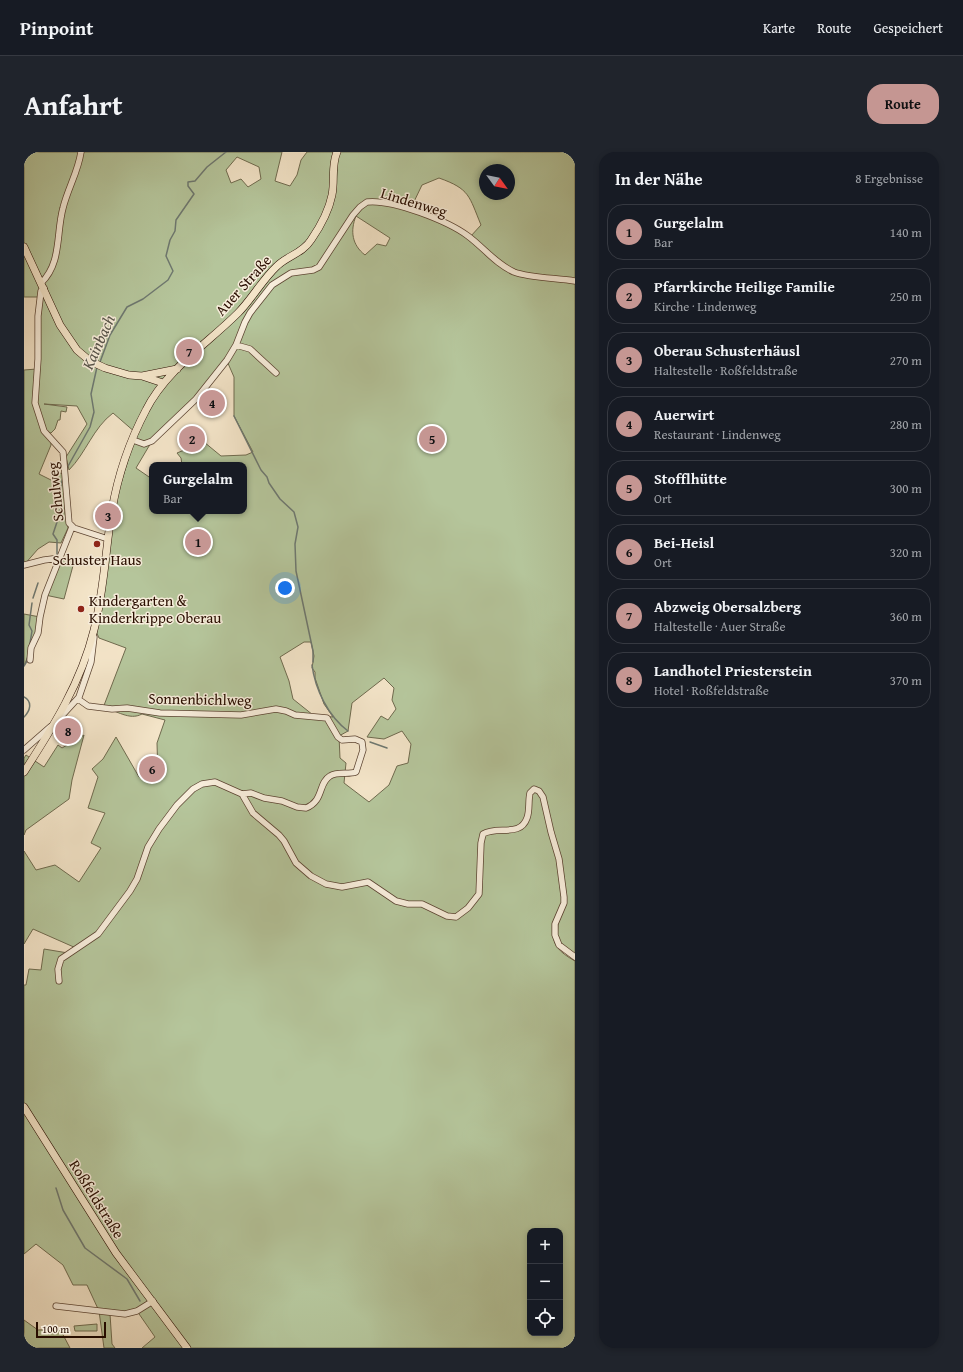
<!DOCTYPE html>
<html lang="de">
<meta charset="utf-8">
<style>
:root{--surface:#171b24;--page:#20242c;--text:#f1f3f6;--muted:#9ea1a6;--line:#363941;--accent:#c59692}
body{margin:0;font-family:"Gentium Book Plus",serif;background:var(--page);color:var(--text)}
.controls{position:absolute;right:12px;bottom:12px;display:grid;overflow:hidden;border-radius:8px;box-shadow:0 2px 6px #0003}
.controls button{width:36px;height:36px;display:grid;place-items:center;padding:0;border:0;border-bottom:1px solid var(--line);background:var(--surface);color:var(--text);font:20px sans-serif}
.compass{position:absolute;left:455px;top:12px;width:36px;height:36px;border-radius:50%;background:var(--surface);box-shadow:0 2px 6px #0003;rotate:123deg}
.scale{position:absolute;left:12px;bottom:10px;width:70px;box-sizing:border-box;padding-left:4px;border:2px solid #290e00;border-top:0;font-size:11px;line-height:14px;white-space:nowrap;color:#290e00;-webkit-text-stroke:3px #f7eddb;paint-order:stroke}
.you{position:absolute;left:261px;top:436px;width:14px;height:14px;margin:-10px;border:3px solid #fff;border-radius:50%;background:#1a73e8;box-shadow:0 0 0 6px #1a73e833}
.badge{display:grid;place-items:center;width:26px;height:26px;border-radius:50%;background:var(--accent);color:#111;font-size:13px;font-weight:700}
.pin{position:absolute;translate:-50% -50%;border:2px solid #fff;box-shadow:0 1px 4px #0006}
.popup{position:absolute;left:125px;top:310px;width:98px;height:52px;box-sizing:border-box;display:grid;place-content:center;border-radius:8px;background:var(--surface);filter:drop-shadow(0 1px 3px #0005);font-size:13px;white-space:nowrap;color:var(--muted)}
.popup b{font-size:15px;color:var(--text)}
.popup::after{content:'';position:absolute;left:50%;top:100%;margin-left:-8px;border:8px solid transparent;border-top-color:var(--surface)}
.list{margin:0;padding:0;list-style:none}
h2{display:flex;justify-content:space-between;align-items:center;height:52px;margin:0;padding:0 16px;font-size:17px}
h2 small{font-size:13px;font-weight:400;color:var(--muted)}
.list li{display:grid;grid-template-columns:26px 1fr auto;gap:12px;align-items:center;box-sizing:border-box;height:56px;margin:0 8px 8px;padding:0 8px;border:1px solid var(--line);border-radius:16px}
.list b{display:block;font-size:15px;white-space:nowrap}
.list p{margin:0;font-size:13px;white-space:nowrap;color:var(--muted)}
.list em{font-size:13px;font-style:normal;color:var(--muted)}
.icon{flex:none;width:22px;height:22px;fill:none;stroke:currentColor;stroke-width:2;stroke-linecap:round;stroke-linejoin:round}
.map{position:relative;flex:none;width:551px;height:1196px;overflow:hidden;border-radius:16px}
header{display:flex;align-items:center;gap:24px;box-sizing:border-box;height:56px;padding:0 20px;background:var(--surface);border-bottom:1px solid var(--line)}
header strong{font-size:19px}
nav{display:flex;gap:22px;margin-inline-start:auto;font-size:14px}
.intro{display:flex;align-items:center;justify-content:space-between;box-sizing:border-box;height:96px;padding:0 24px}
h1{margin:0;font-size:28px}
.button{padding:10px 18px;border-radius:16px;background:var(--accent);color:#111;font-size:14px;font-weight:700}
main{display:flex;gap:24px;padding:0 24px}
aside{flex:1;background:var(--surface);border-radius:16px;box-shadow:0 2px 6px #0003}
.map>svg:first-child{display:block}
.green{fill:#b5c59b;stroke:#6f6a4e;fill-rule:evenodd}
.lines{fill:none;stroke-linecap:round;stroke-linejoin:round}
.stream{stroke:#6e7870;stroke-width:1.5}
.minor-casing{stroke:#5c4432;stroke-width:7}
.major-casing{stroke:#290e00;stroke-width:8}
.minor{stroke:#f7eddb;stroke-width:5.5}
.major{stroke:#f3e4c8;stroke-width:7}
.poi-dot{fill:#8f2418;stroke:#f7eddb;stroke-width:1.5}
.labels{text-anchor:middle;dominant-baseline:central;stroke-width:3;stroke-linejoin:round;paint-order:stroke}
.street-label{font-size:15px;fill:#290e00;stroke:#f7eddb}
.poi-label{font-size:15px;fill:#290e00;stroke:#f7eddb}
.water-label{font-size:16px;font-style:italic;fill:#57544a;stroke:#f7eddb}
</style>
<header>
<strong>Pinpoint</strong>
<nav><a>Karte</a><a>Route</a><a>Gespeichert</a></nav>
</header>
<div class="intro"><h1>Anfahrt</h1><a class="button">Route</a></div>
<main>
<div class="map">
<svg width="551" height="1196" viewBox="0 0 551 1196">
<rect width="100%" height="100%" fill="#f3e4c8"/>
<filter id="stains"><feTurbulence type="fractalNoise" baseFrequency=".005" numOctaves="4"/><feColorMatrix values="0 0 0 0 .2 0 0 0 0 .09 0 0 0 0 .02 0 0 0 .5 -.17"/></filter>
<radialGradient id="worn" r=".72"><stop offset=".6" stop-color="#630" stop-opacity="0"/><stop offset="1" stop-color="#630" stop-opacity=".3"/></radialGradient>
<path class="green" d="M0 0H258L251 29 266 34 273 23 277 8 283 0H551V804L533 789 534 771 539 756 538 747C533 777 516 790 551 809V1196H118L131 1185 113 1159 86 1162 88 1192 91 1196H80L75 1159 63 1133H49L39 1113 12 1092 0 1102V833H2L5 817 17 818 20 797 44 801 52 796 9 777 0 792V699L12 718 31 713 55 730 77 696 67 691 81 661 64 656 74 625 68 617 79 607 92 585 115 625 134 626 133 591 141 568 118 562C105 569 93 558 79 556L102 496 75 486 71 477 86 368 112 281 89 261C69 276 62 301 45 318L42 305 63 272 53 254 20 252 43 255 42 260 37 259 36 268H34L31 277 27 281 24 280 17 270 27 288V293L15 322 27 328 31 320 40 322 41 361 44 376 37 391 25 390 14 397 0 413V218L13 217 16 145H0ZM213 5 235 15 237 27 224 35 217 27 207 31 202 18ZM461 18H485V42H461ZM415 26C446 37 445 44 457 73L446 85 412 67 386 58 398 33ZM332 64 366 86 362 94 353 92 341 103C328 93 326 79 332 64ZM203 209 210 225V264L229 300 222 303 197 304 180 290 153 301 157 306 158 313H220V359H128V327L112 316 128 289 172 247ZM280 490H287L290 504 288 516 291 520V526L300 552 309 565 289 563 269 547 265 529 256 505ZM360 526 370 536 368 548 372 557 364 568 357 564 343 585 360 587 378 579 387 592 384 611 373 614 365 633 345 650 320 631 322 611 316 606 315 584 324 579 328 551ZM506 1079H536V1181H506Z
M36 406 50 410 40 447 21 443Z
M0 462 16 465 15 477 0 514Z
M60 583 48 628 45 647 2 678 0 683V606L2 603 20 615 34 593 38 596Z
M0 1168 14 1178 36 1177 46 1196H0Z
M73 1172V1179H51L50 1174Z"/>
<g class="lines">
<path class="stream" d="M76 210 86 183 103 155 119 147 144 128 149 119 142 104 146 88 151 79 152 68 170 42 164 34V30L171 29 183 15 202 0
M210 264 237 318 243 325 245 331 256 347 270 360 274 375 271 392 272 419 289 499V510
M43 316 66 275 70 260 67 242 73 215
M33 403V388L29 382 36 361 37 332 39 326
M9 446 14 431
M288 513C291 537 304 564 324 579
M0 514 3 509 8 479 5 473 8 451
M0 545C9 550 6 559 0 565
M346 590 363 596
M32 1036 39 1058 61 1096 103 1127 116 1149"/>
<g class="minor-casing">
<path id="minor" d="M17 131C38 111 32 81 39 56 44 36 54 20 57 0
M20 136 17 139 14 164V207L11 251 20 279 39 300 45 371 50 376 84 387
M212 193 226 197 252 221
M109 288 120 292 128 289 172 247 203 208 212 193 221 170 226 161 248 133 267 121 289 118 295 115 329 63 336 55 343 50C368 47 424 69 444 84 460 96 472 112 490 120 506 126 533 126 551 129
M0 413 20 408 36 406
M6 508 7 496 14 481 16 465 21 443 48 375
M34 568 55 545 67 510 70 485
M0 598 26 575
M218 642 229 661 255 683 260 689 272 711 287 724 302 732 318 735 344 730 372 749 384 752H398L423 764 432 765 444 756 455 742 457 691 459 682C473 673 496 686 503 666 506 658 504 649 506 641L510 637 515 639 519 645 527 680 535 707 540 745V751L531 772V783L535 793 551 805
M35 829 34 817 37 807 74 782 106 739 113 727 124 695 135 677 153 653 169 637 178 632 191 630 218 642 227 641 240 646 258 649 273 655 282 656C300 649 294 631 306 624 314 619 324 623 332 620L339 598 338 590 331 587 318 588 314 585 303 566 271 563 262 559 252 557 217 563 136 561 103 556 88 557 64 554 54 547
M32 1154 101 1162 113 1159 129 1149"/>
</g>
<g class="major-casing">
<path id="major" d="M0 95 36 173 53 198 66 209 81 216 105 223 118 224 139 231
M118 224 153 217
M0 620C29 575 57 531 70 478 79 443 81 407 86 371 91 333 104 292 122 258 142 218 183 192 214 161 228 147 238 128 253 114 263 104 279 101 287 88 296 75 305 58 308 43 311 28 307 14 313 0
M0 955 92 1101 163 1196"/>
</g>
<use href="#minor" class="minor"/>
<use href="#major" class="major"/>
</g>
<g class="poi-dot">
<circle cx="73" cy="392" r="4"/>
<circle cx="57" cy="457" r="4"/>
</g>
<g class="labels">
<g class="street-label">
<text transform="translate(390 50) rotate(17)">Lindenweg</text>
<text transform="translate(219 133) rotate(-48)">Auer Straße</text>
<text transform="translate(31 340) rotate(-96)">Schulweg</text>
<text transform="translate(176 547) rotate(1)">Sonnenbichlweg</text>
<text transform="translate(73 1047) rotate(58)">Roßfeldstraße</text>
</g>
<g class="poi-label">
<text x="73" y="407">Schuster Haus</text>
<text x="65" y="448" text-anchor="start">Kindergarten &amp;<tspan x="65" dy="17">Kinderkrippe Oberau</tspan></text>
</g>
<g class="water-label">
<text transform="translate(74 190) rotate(-66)">Kainbach</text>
</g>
</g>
<rect width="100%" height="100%" filter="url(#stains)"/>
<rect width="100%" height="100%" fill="url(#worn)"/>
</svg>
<div class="controls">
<button>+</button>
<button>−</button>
<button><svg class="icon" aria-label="locate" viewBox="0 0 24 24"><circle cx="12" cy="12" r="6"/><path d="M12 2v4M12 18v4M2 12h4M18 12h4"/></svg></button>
</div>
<svg class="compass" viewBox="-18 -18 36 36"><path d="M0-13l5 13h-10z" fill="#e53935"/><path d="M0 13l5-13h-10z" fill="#9ea1a6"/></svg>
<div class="scale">100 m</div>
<div class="you"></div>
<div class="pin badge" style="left:174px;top:390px">1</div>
<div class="popup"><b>Gurgelalm</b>Bar</div>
<div class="pin badge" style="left:168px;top:287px">2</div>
<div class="pin badge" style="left:84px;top:364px">3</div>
<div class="pin badge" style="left:188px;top:251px">4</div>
<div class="pin badge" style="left:408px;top:287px">5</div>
<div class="pin badge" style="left:128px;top:617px">6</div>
<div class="pin badge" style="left:165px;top:200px">7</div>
<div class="pin badge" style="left:44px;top:579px">8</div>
</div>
<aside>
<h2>In der Nähe<small>8 Ergebnisse</small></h2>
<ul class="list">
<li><span class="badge">1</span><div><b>Gurgelalm</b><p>Bar</p></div><em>140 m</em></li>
<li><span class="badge">2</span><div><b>Pfarrkirche Heilige Familie</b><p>Kirche · Lindenweg</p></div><em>250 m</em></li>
<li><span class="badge">3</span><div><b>Oberau Schusterhäusl</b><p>Haltestelle · Roßfeldstraße</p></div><em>270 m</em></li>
<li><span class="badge">4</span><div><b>Auerwirt</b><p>Restaurant · Lindenweg</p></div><em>280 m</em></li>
<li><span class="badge">5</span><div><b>Stofflhütte</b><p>Ort</p></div><em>300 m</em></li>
<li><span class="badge">6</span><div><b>Bei-Heisl</b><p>Ort</p></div><em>320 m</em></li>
<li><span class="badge">7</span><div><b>Abzweig Obersalzberg</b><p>Haltestelle · Auer Straße</p></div><em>360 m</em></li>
<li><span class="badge">8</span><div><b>Landhotel Priesterstein</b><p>Hotel · Roßfeldstraße</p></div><em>370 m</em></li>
</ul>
</aside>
</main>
